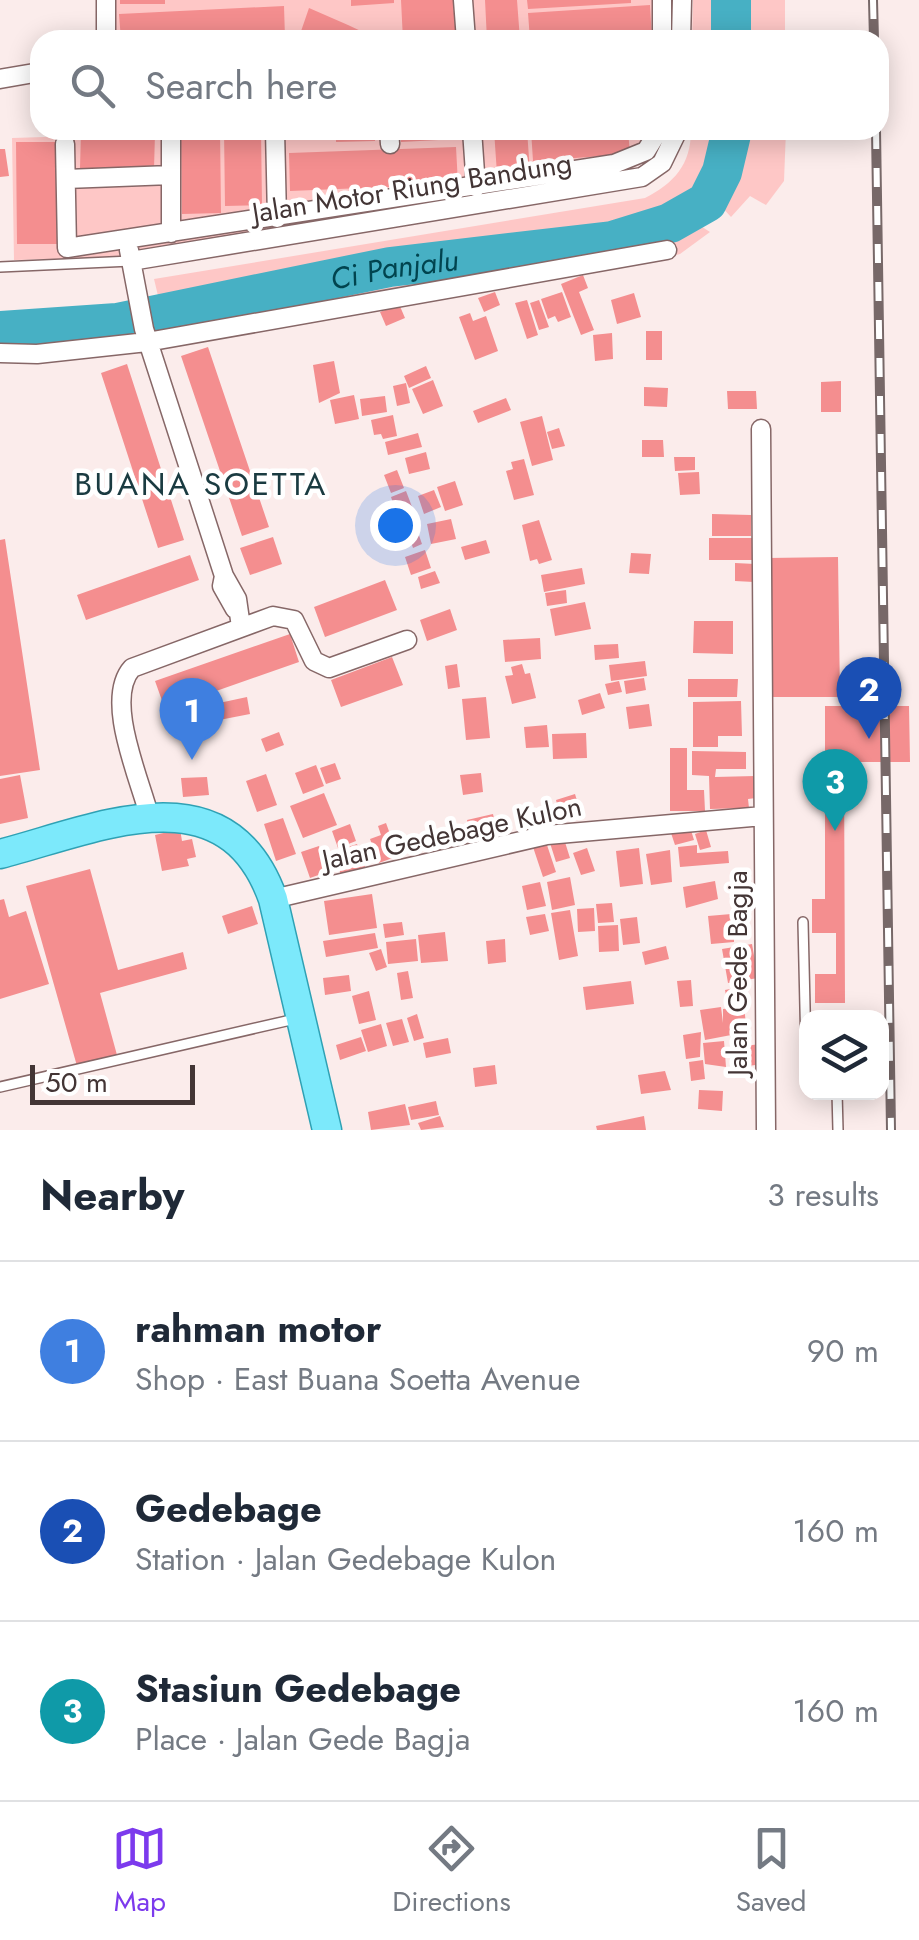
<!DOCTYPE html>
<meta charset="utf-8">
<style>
:root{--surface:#fff;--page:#f6f6f7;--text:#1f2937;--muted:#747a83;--line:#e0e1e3;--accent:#7c3aed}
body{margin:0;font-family:Jost,sans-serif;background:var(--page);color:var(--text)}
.controls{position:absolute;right:30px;bottom:30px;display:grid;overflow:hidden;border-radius:20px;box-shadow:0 5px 25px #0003}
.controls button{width:90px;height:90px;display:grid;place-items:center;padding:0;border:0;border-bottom:2px solid var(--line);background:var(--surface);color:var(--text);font:50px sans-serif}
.scale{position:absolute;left:30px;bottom:25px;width:165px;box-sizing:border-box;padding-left:10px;border:5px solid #433535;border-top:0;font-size:28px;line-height:35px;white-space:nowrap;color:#433535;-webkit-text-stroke:8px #fff;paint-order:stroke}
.you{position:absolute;left:395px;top:525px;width:35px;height:35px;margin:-25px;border:8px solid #fff;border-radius:50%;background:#1a73e8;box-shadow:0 0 0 15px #1a73e833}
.badge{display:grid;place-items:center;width:65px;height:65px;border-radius:50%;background:var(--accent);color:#fff;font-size:32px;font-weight:700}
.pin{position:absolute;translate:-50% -82px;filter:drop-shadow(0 2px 5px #0008)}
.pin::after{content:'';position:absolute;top:52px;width:35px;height:30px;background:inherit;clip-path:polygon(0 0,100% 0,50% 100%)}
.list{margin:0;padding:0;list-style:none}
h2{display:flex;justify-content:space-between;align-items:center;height:130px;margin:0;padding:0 40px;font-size:42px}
h2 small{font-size:32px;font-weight:400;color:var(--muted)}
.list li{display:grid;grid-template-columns:65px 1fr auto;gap:30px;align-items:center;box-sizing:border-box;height:180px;padding:0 40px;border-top:2px solid var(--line)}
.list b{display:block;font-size:38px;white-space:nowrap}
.list p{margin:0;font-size:32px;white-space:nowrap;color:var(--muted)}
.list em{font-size:32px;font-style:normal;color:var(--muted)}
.icon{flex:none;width:55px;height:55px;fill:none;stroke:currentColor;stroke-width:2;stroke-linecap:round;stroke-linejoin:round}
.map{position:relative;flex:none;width:919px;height:1130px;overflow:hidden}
.search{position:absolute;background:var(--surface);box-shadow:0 5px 25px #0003;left:30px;right:30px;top:30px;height:110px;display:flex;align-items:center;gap:25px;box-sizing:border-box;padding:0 35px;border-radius:30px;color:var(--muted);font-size:38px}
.sheet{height:670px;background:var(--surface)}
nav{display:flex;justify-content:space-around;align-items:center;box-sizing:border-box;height:140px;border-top:2px solid var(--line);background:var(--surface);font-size:28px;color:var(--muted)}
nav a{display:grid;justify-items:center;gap:5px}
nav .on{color:var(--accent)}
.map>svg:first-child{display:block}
.green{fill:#fec7c6}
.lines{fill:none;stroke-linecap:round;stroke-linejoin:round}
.river{stroke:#47b0c4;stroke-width:40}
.building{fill:#f48e8f}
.lane-casing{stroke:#866767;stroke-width:12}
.street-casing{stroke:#866767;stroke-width:21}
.primary-casing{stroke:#2fa1b4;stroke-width:31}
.lane{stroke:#fff;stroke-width:9}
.street{stroke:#fff;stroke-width:18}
.primary{stroke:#7ce9fb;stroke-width:28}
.rail-casing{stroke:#776868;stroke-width:10}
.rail{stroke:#fff;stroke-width:6;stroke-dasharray:19;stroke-linecap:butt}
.labels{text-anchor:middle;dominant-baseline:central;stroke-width:9;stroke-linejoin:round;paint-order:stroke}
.street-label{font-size:28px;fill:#433535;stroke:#fff}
.water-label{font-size:30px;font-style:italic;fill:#01444f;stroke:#fff}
.quarter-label{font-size:32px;letter-spacing:2.5px;fill:#1a3b41;stroke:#fff}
</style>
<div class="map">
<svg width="919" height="1130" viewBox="0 0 919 1130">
<rect width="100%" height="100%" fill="#fbeceb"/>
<path class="green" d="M113 0H669V40H113Z
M693 0H712V40H692Z
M746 0H785V40H746Z
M77 130H667C658 156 644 166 617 173L116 258 14 260 12 138 77 136Z
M691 130H711C711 175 692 203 651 221L160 304 154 279 645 198C674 183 691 165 691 130Z
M748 130H786L784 181 766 205 750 196 731 217 720 205 739 178Z
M696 223 710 232 680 254 653 261 168 342 163 326 656 242Z"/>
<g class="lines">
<g class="river">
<path d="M731 0V40"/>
<path id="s1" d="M0 331 117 323 390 267 612 241 670 223 707 202 722 172 732 130"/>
</g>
</g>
<path class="building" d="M120 0H165V4H120Z
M351 0H394V3L351 6Z
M401 0H453L456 40H403Z
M485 0H517L520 40H487Z
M527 0H631V3L528 9Z
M650 5 652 40H530L528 13Z
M284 6 285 38 121 40 119 14Z
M309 8 348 25 380 40H298Z
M181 130H220L221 213 182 214Z
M224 130H261L262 205 225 206Z
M288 130H323L324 138 288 139Z
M336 130H375V141L336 142Z
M401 130H456L457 139 401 142Z
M494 130H527L530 172 497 174Z
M531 130H628L630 154 533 161Z
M81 132 155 133 154 169 80 168Z
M16 142H56L57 244H17Z
M456 147 458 184 290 191 289 153Z
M0 149H5L9 176 0 177Z
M583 275 588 288 579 292 594 330 581 335 561 284Z
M495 292 500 305 484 312 478 298Z
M562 292 571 317 558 322 555 316 548 319 541 299Z
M634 293 641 317 617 324 611 300Z
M527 300 538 335 527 339 515 303Z
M539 300 549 327 539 330 530 303Z
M399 304 405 318 386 326 380 312Z
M470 313 473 321 486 316 498 351 475 360 459 317Z
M646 331H662V360H646Z
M612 333 613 359 595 361 593 335Z
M208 347 269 527 242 536 181 356Z
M334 361 340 393 319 403 313 365Z
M127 364 184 540 158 548 101 373Z
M426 366 431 378 409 388 404 376Z
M433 380 443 406 423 414 412 389Z
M841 381V412H821V382Z
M406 383 410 403 397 406 393 386Z
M644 387 668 388 667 407 644 406Z
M727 391H756L757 409H728Z
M354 395 359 419 335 424 330 400Z
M385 396 387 412 362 416 360 399Z
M506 398 511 410 478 423 473 411Z
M393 415 397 436 383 439 381 434 374 435 371 420Z
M542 416 553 460 532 466 520 422Z
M559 428 565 446 552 449 547 432Z
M418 433 422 447 388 455 385 442Z
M642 440H663L664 457H642Z
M426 452 430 469 409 474 405 458Z
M674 457H695V470L675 471Z
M524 459 534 495 514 500 506 471 513 469 511 462Z
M397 470 404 488 391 493 384 475Z
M699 472 700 494 680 495 678 473Z
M455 481 463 505 445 511 437 487Z
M434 490 441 507 424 514 418 496Z
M406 491 414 512 398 518 391 497Z
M712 514 751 515V536H712Z
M413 518 422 544 413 548 404 521Z
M451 519 456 539 431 544 427 524Z
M539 520 552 560 539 564 537 559 530 561 522 525Z
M273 537 282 564 250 575 240 548Z
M709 538H754V560H709Z
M5 539 40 770 0 776V540Z
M486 540 490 553 465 560 461 547Z
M425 550 431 568 411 575 405 557Z
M631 553 651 554 649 574 629 573Z
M190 555 199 580 86 620 77 595Z
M838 557 840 697H770L768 558Z
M735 563 755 564 754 582 735 581Z
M582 568 585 584 544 592 541 575Z
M435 571 440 583 421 589 418 577Z
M385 580 397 610 325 637 314 607Z
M566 590 567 603 547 606 545 593Z
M585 602 591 629 555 636 550 609Z
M450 609 457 630 427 641 420 620Z
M694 621H733V654L693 653Z
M290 634 299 662 165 709 155 681Z
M540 638 541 659 505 662 503 640Z
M618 644 619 658 595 660 594 645Z
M392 657 403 685 341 707 331 680Z
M645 661 647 676 611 681 609 665Z
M457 664 460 687 448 689 445 666Z
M522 664 525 674 530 673 536 698 512 704 505 676 513 675 511 667Z
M644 678 646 690 626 694 624 681Z
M688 679H738L737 697H688Z
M619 681 622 692 608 695 605 684Z
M600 693 605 708 582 715 578 700Z
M247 697 250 714 209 722 205 706Z
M486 697 490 738 466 740 462 699Z
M741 701 742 736H718V747H693V702Z
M649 704 652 726 629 729 626 707Z
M825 706H909L910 762H844L845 1003H815V974H836V933H812V899H825Z
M547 725 549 747 526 748 524 727Z
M279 732 284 745 266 752 261 739Z
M586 733 587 758 553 759 552 734Z
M670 748H687V790H704L705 811H670Z
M692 751 746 752V769H716L715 777 755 776 756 798 748 799 749 808 710 809 709 776 692 775Z
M335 763 341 779 326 784 320 768Z
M316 765 324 786 303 794 295 773Z
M481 773 483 792 463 795 460 775Z
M266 774 277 805 257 812 246 781Z
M20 775 28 818 0 824V779Z
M207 777 209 795 183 797 181 778Z
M324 793 337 825 303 838 290 806Z
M575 794 581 814 561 819 556 800Z
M493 814 499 841 473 847 467 820Z
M283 818 296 854 276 861 264 824Z
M386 823 398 856 379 863 370 839 381 835 378 826Z
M350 824 356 841 338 848 332 831Z
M689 824 694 840 675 845 670 830Z
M180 829 182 841 192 839 196 857 187 859 189 866 162 871 155 835Z
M706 830 711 847 700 850 695 834Z
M564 839 570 858 556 862 550 843Z
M546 842 556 872 543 877 533 847Z
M357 844 365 867 341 875 333 852Z
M697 845V853L728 851 729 863 680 867 678 847Z
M319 846 327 872 310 878 301 852Z
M587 848 595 871 581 875 573 853Z
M639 848 643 884 620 887 616 851Z
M670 850 672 882 651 885 646 854Z
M90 869 118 970 183 952 187 969 100 993 117 1055 77 1066 26 886Z
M570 877 575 905 552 910 547 882Z
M715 881 718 899 686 908 683 887Z
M540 882 546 906 527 910 522 886Z
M372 894 377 928 329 935 324 901Z
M4 899 9 917 26 911 49 984 0 999V900Z
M612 903 614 922 598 923 596 904Z
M252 906 258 924 228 934 222 916Z
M594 908 595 931 578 932 577 909Z
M570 910 578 956 559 960 551 913Z
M743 913 745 935 734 936V942L711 944 708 916Z
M545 914 549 931 530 935 526 917Z
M637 917 640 943 623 945 620 919Z
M402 922 404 935 385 938 383 924Z
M618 925 619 951 599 952 598 926Z
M445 932 448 961 421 963 418 935Z
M375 933 378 948 326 957 323 941Z
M416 939 418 961 388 964 386 942Z
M505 939 506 962 488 964 486 941Z
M752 944 758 978 728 983 722 949Z
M666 946 669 959 645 965 642 952Z
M381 949 387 967 376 971 369 953Z
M408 971 413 998 401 1000 397 973Z
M349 975 351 991 325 995 323 978Z
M691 980 693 1006 680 1007 677 981Z
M631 981 634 1004 586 1010 583 987Z
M746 986 749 1001 728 1006 725 990Z
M369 991 376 1020 359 1024 352 996Z
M721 1007 723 1023V1009L744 1007 747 1032 705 1040 700 1010Z
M417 1014 424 1038 414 1041 407 1018Z
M402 1019 409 1042 393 1046 386 1023Z
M381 1024 387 1046 368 1052 361 1030Z
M701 1032 700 1057 686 1059 683 1035Z
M361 1037 366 1051 340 1060 336 1045Z
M448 1038 451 1053 426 1058 423 1043Z
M724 1041 726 1067 705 1064 703 1043Z
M760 1044 763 1064 733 1068 730 1048Z
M703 1060 705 1079 691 1081 689 1062Z
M495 1065 497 1084 475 1087 473 1068Z
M665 1071 671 1090 641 1094 638 1075Z
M699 1090 723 1091 722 1111 698 1109Z
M436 1101 439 1115 411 1120 408 1107Z
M405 1104 410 1125 371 1130 368 1112Z
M440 1116 444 1127 421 1130 418 1123Z
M644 1116 646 1130H597L596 1126Z"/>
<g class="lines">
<g class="lane-casing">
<path id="lane" d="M0 267 131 261
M803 922 806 1050
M0 1087 295 1019
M837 1092 838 1130"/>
</g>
<g class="street-casing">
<path id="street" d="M106 0V40
M463 0 466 40
M662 0V40
M681 40 682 0
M0 79 40 72
M171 130V233
M275 130 277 218
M389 130 390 144
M472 130 476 187
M65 144 67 248 614 164 646 151 659 130
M66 179 171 175
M129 250 144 329 224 576
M131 261 642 177 662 163 678 130
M0 353 37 354 147 342 667 250
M761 429 766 1130
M235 609 222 586 224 576 237 599 241 627
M149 815C139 777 104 699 132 668L273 616 294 620 314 661 329 668 407 640
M273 899 547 835 763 816"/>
</g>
<g class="primary-casing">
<path id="primary" d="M0 854C97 829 226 767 273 899L327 1130"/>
</g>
<use href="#lane" class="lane"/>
<use href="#street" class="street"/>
<use href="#primary" class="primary"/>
<g class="rail-casing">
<path id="rail" d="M873 0 874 40
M876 130 891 1130"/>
</g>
<use href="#rail" class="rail"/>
</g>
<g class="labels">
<g class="street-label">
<text transform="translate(412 188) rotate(-9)">Jalan Motor Riung Bandung</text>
<text transform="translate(452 833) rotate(-12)">Jalan Gedebage Kulon</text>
<text transform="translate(737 973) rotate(-90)">Jalan Gede Bagja</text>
</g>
<g class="water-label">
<text stroke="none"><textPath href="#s1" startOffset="400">Ci Panjalu</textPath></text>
</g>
<g class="quarter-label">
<text x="201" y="484">BUANA SOETTA</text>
</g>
</g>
</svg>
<div class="controls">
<button><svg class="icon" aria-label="layers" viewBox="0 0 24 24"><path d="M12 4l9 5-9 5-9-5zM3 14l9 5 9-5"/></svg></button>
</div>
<div class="scale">50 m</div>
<div class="you"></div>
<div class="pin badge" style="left:192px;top:760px;background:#3f7fe0">1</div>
<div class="pin badge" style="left:869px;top:739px;background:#1a4fb4">2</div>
<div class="pin badge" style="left:835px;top:831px;background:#0f9aa8">3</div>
<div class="search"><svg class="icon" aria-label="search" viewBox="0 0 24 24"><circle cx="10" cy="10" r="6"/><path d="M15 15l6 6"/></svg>Search here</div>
</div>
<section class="sheet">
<h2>Nearby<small>3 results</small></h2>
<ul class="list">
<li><span class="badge" style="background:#3f7fe0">1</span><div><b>rahman motor</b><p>Shop · East Buana Soetta Avenue</p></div><em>90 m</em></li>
<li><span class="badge" style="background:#1a4fb4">2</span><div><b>Gedebage</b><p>Station · Jalan Gedebage Kulon</p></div><em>160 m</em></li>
<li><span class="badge" style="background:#0f9aa8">3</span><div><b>Stasiun Gedebage</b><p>Place · Jalan Gede Bagja</p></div><em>160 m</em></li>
</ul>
</section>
<nav>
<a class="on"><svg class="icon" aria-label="map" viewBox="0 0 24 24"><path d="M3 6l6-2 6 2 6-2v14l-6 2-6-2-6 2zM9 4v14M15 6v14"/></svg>Map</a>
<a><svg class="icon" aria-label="directions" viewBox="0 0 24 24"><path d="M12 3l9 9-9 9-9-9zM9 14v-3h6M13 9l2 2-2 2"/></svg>Directions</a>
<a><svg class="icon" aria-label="saved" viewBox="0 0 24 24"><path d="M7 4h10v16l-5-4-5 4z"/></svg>Saved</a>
</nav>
